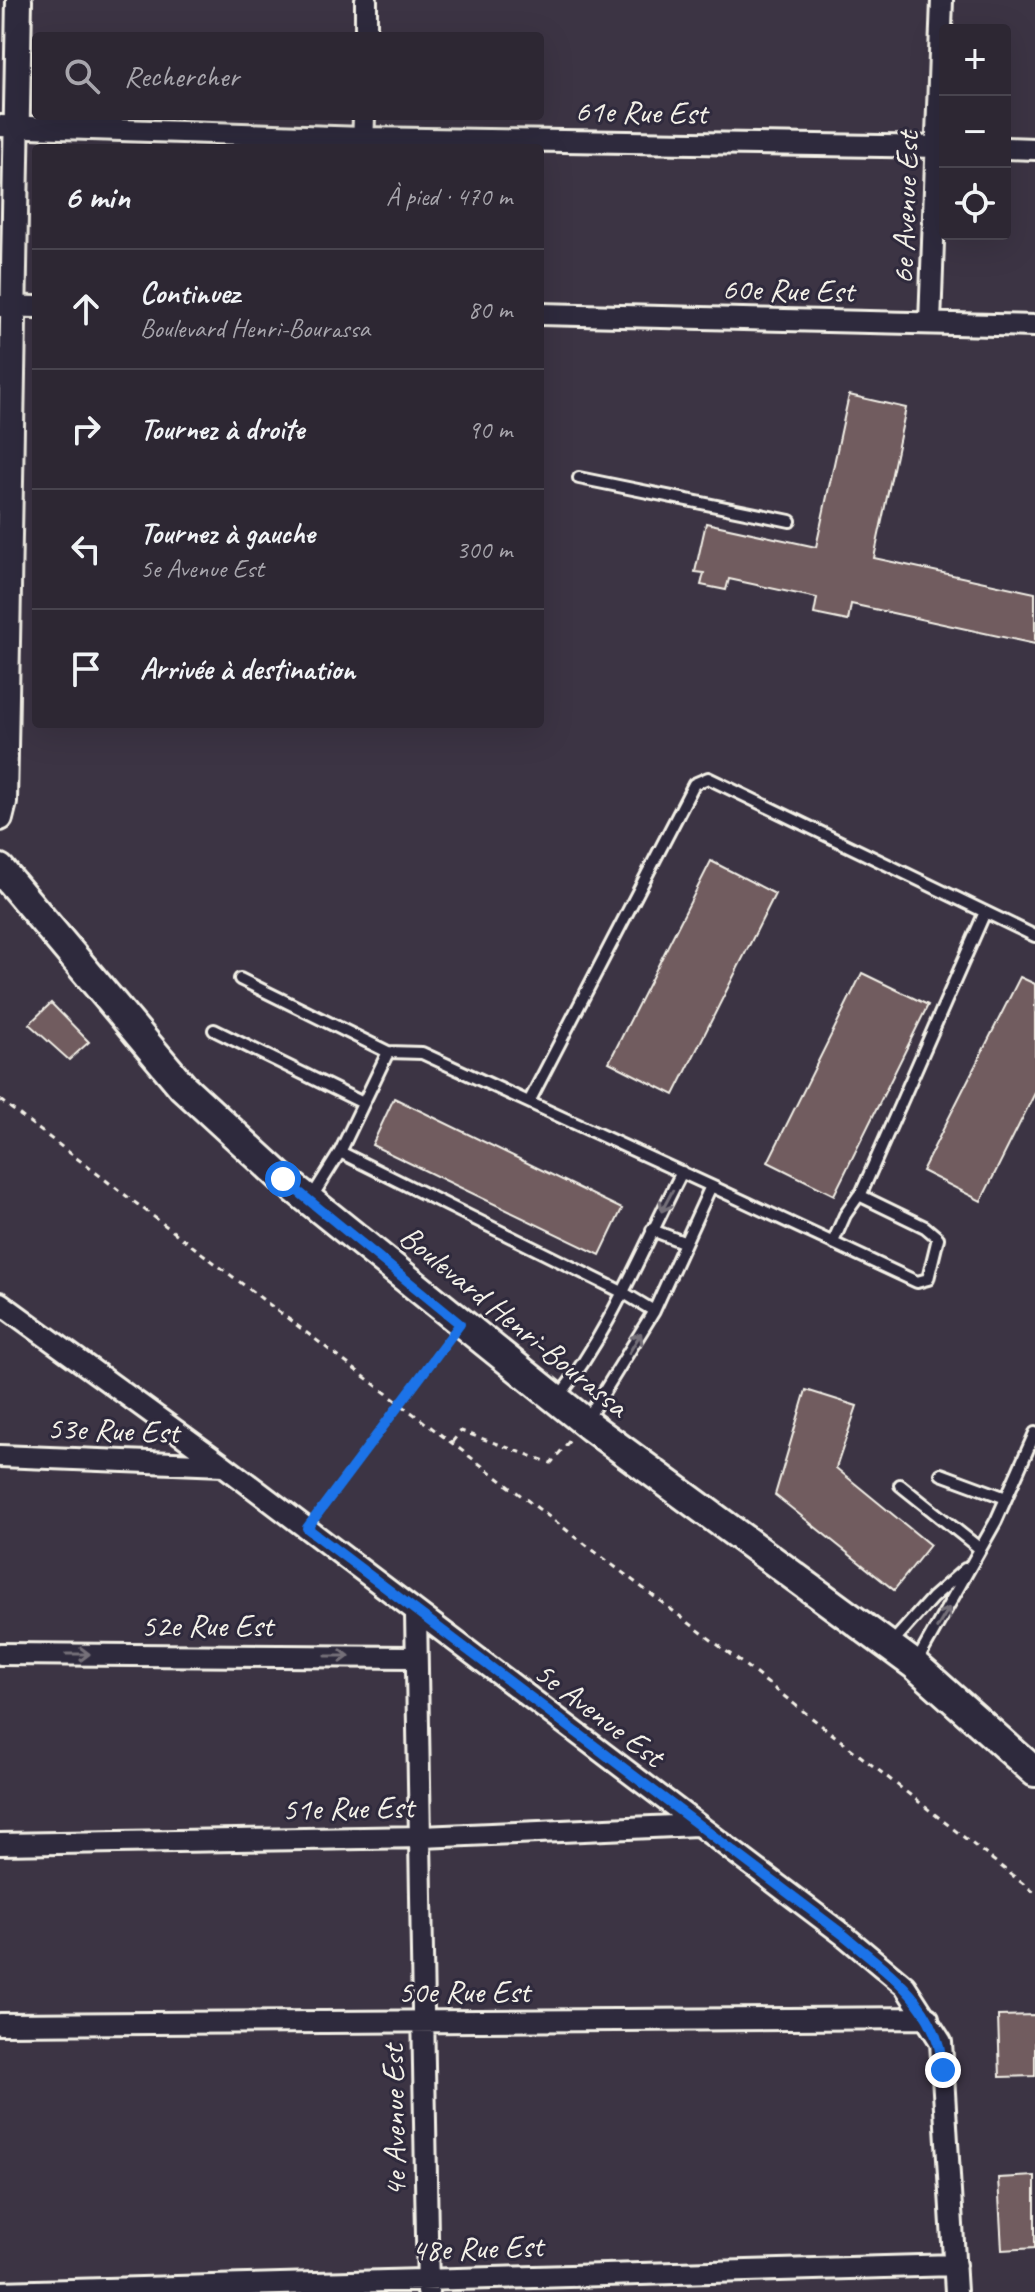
<!DOCTYPE html>
<html lang="fr">
<meta charset="utf-8">
<style>
:root{--surface:#2d2733;--page:#39333f;--text:#f1f3f6;--muted:#a7a5ac;--line:#48444e}
body{margin:0;font-family:Caveat,sans-serif;background:var(--page);color:var(--text)}
.controls{position:absolute;right:24px;top:24px;display:grid;overflow:hidden;border-radius:8px;box-shadow:0 8px 32px #0002}
.controls button{width:72px;height:72px;display:grid;place-items:center;padding:0;border:0;border-bottom:2px solid var(--line);background:var(--surface);color:var(--text);font:40px sans-serif}
.stop{position:absolute;width:24px;height:24px;margin:-18px;border:6px solid #1a73e8;border-radius:50%;background:#fff}
.stop.end{background:#1a73e8;border-color:#fff;box-shadow:0 2px 8px #0008}
.list{margin:0;padding:0;list-style:none}
h2{display:flex;justify-content:space-between;align-items:center;height:104px;margin:0;padding:0 32px;font-size:34px}
h2 small{font-size:26px;font-weight:400;color:var(--muted)}
.list li{display:grid;grid-template-columns:52px 1fr auto;gap:24px;align-items:center;box-sizing:border-box;height:120px;padding:0 32px;border-top:2px solid var(--line)}
.list b{display:block;font-size:30px;white-space:nowrap}
.list p{margin:0;font-size:26px;white-space:nowrap;color:var(--muted)}
.list em{font-size:26px;font-style:normal;color:var(--muted)}
.icon{flex:none;width:44px;height:44px;fill:none;stroke:currentColor;stroke-width:2;stroke-linecap:round;stroke-linejoin:round}
.map{position:relative;flex:none;width:1035px;height:2292px;overflow:hidden}
.search{position:absolute;background:var(--surface);box-shadow:0 8px 32px #0002;left:32px;top:32px;width:512px;height:88px;display:flex;align-items:center;gap:20px;box-sizing:border-box;padding:0 28px;border-radius:8px;color:var(--muted);font-size:30px}
.panel{position:absolute;background:var(--surface);box-shadow:0 8px 32px #0002;left:32px;top:144px;width:512px;height:584px;border-radius:8px}
.map>svg:first-child{display:block}
.building{fill:#715b5f;stroke:#f4f1e8;stroke-width:2}
.lines{fill:none;stroke-linecap:round;stroke-linejoin:round}
.service-casing{stroke:#f4f1e8;stroke-width:16}
.minor-casing{stroke:#f4f1e8;stroke-width:26}
.tertiary-casing{stroke:#f4f1e8;stroke-width:30}
.secondary-casing{stroke:#f4f1e8;stroke-width:34}
.path{stroke:#f4f1e8;stroke-width:3;stroke-dasharray:6 6;stroke-linecap:butt}
.service{stroke:#2f2a3d;stroke-width:10}
.minor{stroke:#2f2a3d;stroke-width:20}
.tertiary{stroke:#2f2a3d;stroke-width:24}
.secondary{stroke:#2f2a3d;stroke-width:28}
.oneway{stroke:#747079}
.route{stroke:#1a73e8;stroke-width:10}
.labels{text-anchor:middle;dominant-baseline:central;stroke-width:6;stroke-linejoin:round;paint-order:stroke}
.street-label{font-size:32px;fill:#f4f1e8;stroke:#2f2a3d}
</style>
<div class="map">
<svg width="1035" height="2292" viewBox="0 0 1035 2292">
<rect width="100%" height="100%" fill="#3c3444"/>
<filter id="ink" filterUnits="userSpaceOnUse"><feTurbulence type="fractalNoise" baseFrequency=".0125" numOctaves="2"/><feDisplacementMap in="SourceGraphic" scale="16" xChannelSelector="R" yChannelSelector="G"/><feConvolveMatrix kernelMatrix="1 2 1 2 8 2 1 2 1" color-interpolation-filters="sRGB"/></filter>
<g filter="url(#ink)">
<path class="building" d="M849 395 906 408 874 558 1035 593V644L851 604 848 621 814 614 817 598 729 579 726 590 701 585 704 573 695 572 706 523 816 547Z
M711 861 775 894 674 1095 609 1062Z
M862 973 928 1005 834 1195 768 1162Z
M1020 977 1035 984V1093L981 1201 922 1171Z
M51 1003 89 1042 69 1060 29 1024Z
M394 1098 622 1209 600 1255 372 1145Z
M806 1390 857 1406 836 1468 930 1545 894 1590 775 1495Z
M1035 2015V2076L1000 2077 998 2016Z
M1035 2176V2248L1002 2250 998 2178Z"/>
<g class="lines">
<g class="service-casing">
<path id="service" d="M579 478 790 521
M240 979 388 1052 340 1152
M214 1030 363 1103
M388 1052 422 1053 711 1186
M529 1102 694 784 708 778 1035 936
M860 1196 985 912
M310 1200 340 1152 624 1293 654 1311
M652 1230 683 1242
M558 1398C611 1330 642 1249 682 1172
M586 1421 654 1311 711 1186 917 1282 928 1279 938 1238 925 1227 859 1195 845 1215 833 1242
M941 1474 1006 1498
M900 1485 979 1548
M890 1645 932 1598 965 1569
M916 1663 996 1521 1035 1433"/>
</g>
<g class="minor-casing">
<path id="minor" d="M366 36V0
M0 126 363 138 945 147
M363 148 364 116
M1005 148 1035 149
M0 306 36 307
M540 314 1035 326
M930 323 942 0
M0 1303 223 1465 845 1936 905 1986 941 2042 956 2292
M0 1456 223 1465
M416 1613 428 2292
M0 1654 414 1657
M0 1844 422 1837 697 1825
M0 2024 928 2018
M0 2292 955 2265"/>
</g>
<g class="tertiary-casing">
<path id="tertiary" d="M0 818 4 802 19 0"/>
</g>
<g class="secondary-casing">
<path id="secondary" d="M0 869 183 1087 283 1179 591 1427 915 1665 1035 1772"/>
</g>
<path class="path" d="M0 1100 747 1667 1035 1893
M452 1442 461 1431 551 1463 571 1439
M318 1512 446 1342"/>
<use href="#service" class="service"/>
<use href="#minor" class="minor"/>
<use href="#tertiary" class="tertiary"/>
<use href="#secondary" class="secondary"/>
</g>
<defs><path id="oneway-shaft" d="M-6 0H5M1.5-3L5.5 0L1.5 3" fill="none" stroke-width="1.6" stroke-linecap="round" stroke-linejoin="round" transform="scale(2)"/></defs>
<g class="oneway">
<use href="#oneway-shaft" transform="translate(667 1201) rotate(118)"/>
<use href="#oneway-shaft" transform="translate(635 1343) rotate(-59)"/>
<use href="#oneway-shaft" transform="translate(943 1618) rotate(-59)"/>
<use href="#oneway-shaft" transform="translate(78 1654)"/>
<use href="#oneway-shaft" transform="translate(338 1656)"/>
</g>
</g>
<g class="lines" filter="url(#ink)">
<path class="route" d="M283 1179 460 1324 307 1528 845 1936C890 1974 939 2006 943 2070"/>
</g>
<g class="labels">
<g class="street-label">
<text transform="translate(641 112) rotate(1)">61e Rue Est</text>
<text transform="translate(905 208) rotate(-88)">6e Avenue Est</text>
<text transform="translate(788 290) rotate(1)">60e Rue Est</text>
<text transform="translate(514 1321) rotate(39)">Boulevard Henri-Bourassa</text>
<text transform="translate(113 1430) rotate(2)">53e Rue Est</text>
<text x="207" y="1625">52e Rue Est</text>
<text transform="translate(599 1714) rotate(37)">5e Avenue Est</text>
<text transform="translate(348 1808) rotate(-1)">51e Rue Est</text>
<text x="464" y="1991">50e Rue Est</text>
<text transform="translate(394 2121) rotate(-91)">4e Avenue Est</text>
<text transform="translate(477 2248) rotate(-2)">48e Rue Est</text>
</g>
</g>
</svg>
<div class="controls">
<button>+</button>
<button>−</button>
<button><svg class="icon" aria-label="locate" viewBox="0 0 24 24"><circle cx="12" cy="12" r="6"/><path d="M12 2v4M12 18v4M2 12h4M18 12h4"/></svg></button>
</div>
<div class="stop" style="left:283px;top:1179px"></div>
<div class="stop end" style="left:943px;top:2070px"></div>
<div class="search"><svg class="icon" aria-label="search" viewBox="0 0 24 24"><circle cx="10" cy="10" r="6"/><path d="M15 15l6 6"/></svg>Rechercher</div>
<section class="panel">
<h2>6 min<small>À pied · 470 m</small></h2>
<ul class="list">
<li><svg class="icon" aria-label="ahead" viewBox="0 0 24 24"><path d="M12 20V5M6 11l6-6 6 6"/></svg><div><b>Continuez</b><p>Boulevard Henri-Bourassa</p></div><em>80 m</em></li>
<li><svg class="icon" aria-label="right" viewBox="0 0 24 24"><path d="M7 20v-9h11M14 6l5 5-5 5"/></svg><div><b>Tournez à droite</b></div><em>90 m</em></li>
<li><svg class="icon" aria-label="left" viewBox="0 0 24 24"><path d="M17 20v-9H6M10 6l-5 5 5 5"/></svg><div><b>Tournez à gauche</b><p>5e Avenue Est</p></div><em>300 m</em></li>
<li><svg class="icon" aria-label="arrive" viewBox="0 0 24 24"><path d="M6 21V4h12l-3 4 3 4H6"/></svg><div><b>Arrivée à destination</b></div></li>
</ul>
</section>
</div>
